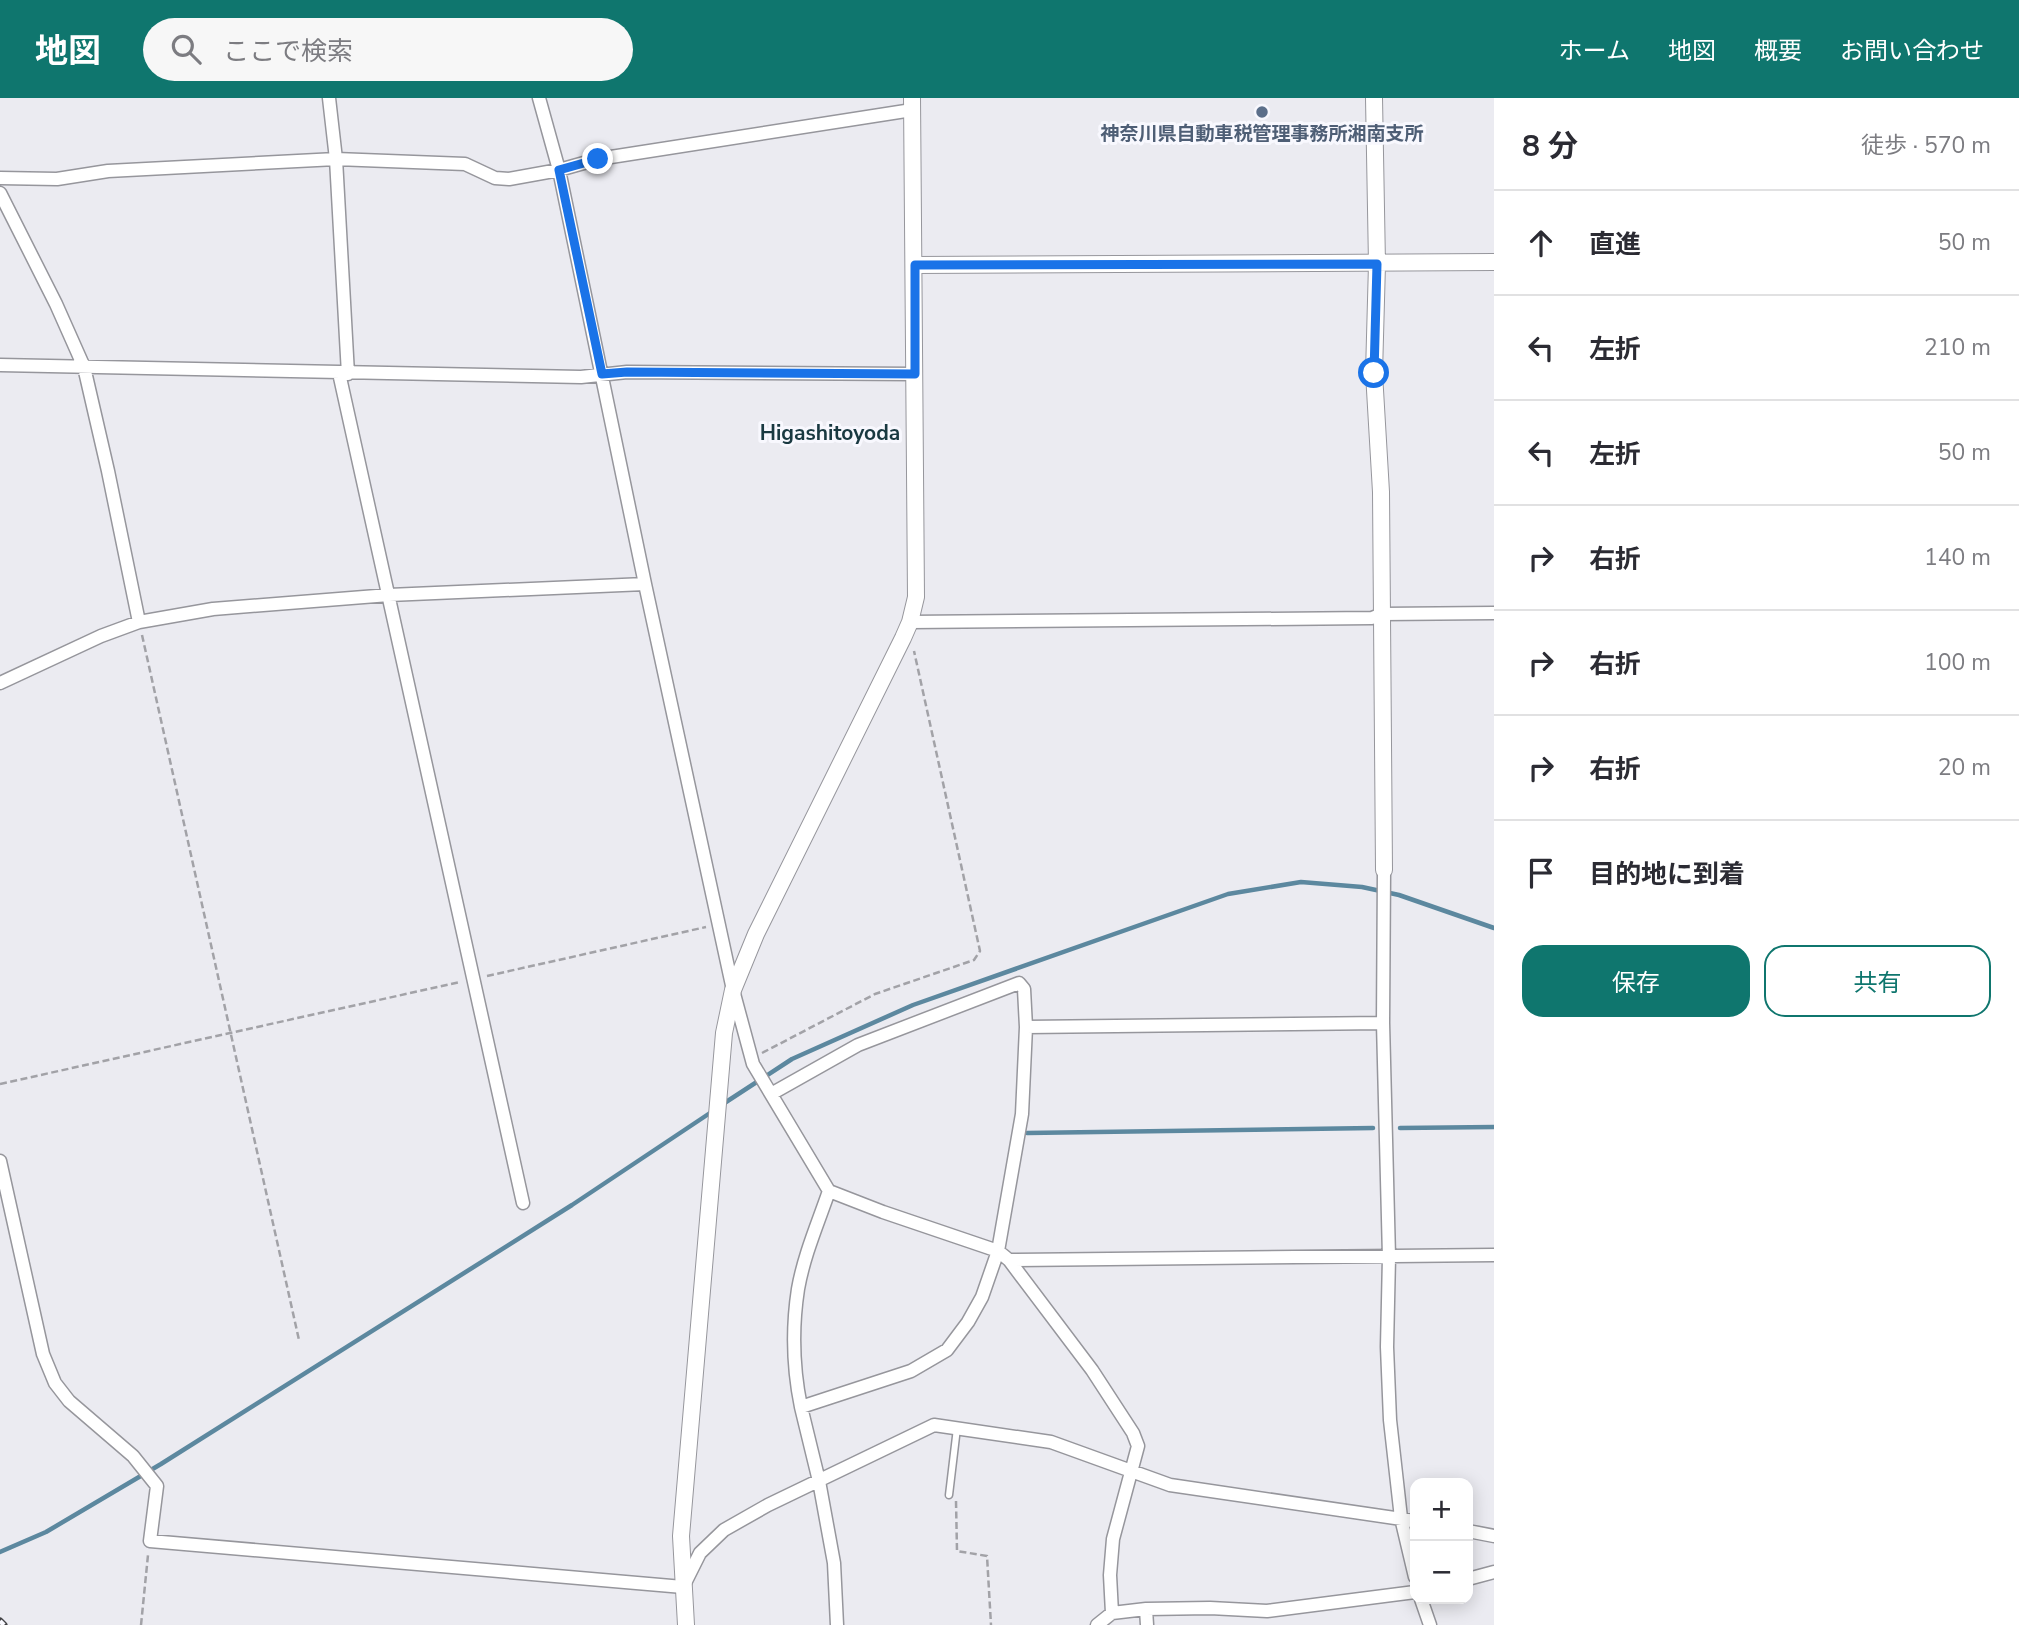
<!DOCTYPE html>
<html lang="ja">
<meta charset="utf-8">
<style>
:root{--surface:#fff;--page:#f7f7f7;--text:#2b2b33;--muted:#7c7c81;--line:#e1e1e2;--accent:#0f766e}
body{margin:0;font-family:"Nunito Sans","Noto Sans JP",sans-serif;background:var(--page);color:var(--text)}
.controls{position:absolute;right:21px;bottom:21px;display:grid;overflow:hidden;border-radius:14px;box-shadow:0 4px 18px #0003}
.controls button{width:63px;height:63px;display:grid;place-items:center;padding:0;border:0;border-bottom:2px solid var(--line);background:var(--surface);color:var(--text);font:35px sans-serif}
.stop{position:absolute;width:21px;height:21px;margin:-16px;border:5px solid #1a73e8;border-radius:50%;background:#fff}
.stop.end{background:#1a73e8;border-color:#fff;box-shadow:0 2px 7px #0008}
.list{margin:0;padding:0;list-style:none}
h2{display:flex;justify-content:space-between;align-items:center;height:91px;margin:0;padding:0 28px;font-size:30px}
h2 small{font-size:23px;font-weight:400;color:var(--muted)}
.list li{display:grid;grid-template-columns:46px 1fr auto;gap:21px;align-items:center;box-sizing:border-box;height:105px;padding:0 28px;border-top:2px solid var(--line)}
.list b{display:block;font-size:26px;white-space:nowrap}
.list em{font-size:23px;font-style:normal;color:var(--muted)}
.actions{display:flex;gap:14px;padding:21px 28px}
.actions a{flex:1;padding:16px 0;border:2px solid var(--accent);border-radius:21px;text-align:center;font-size:24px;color:var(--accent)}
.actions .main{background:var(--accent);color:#fff}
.icon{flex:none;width:38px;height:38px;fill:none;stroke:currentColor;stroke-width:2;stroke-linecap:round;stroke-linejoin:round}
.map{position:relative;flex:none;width:1494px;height:1527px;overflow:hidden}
header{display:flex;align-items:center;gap:42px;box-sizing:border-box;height:98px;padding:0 35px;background:var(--accent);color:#fff}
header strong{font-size:33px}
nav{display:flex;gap:38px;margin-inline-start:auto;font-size:24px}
.search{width:490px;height:63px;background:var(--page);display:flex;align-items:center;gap:18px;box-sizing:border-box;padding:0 24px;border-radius:38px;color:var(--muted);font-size:26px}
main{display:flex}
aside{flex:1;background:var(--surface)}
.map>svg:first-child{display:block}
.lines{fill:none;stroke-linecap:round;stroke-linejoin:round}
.stream{stroke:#5c889f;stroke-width:4.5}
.service-casing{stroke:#96969c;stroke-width:9}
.minor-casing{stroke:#96969c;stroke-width:15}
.tertiary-casing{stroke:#96969c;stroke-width:18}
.path{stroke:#a2a2a7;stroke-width:2.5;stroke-dasharray:7 3.5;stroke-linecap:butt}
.service{stroke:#fff;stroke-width:6}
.minor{stroke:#fff;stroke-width:12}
.tertiary{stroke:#fff;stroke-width:16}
.rail-casing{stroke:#414144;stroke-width:7}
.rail{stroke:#f8f8fe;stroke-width:4.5;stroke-dasharray:13;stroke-linecap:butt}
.route{stroke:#1a73e8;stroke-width:9}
.service-dot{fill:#5c6f8a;stroke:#f8f8fe;stroke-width:2.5}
.labels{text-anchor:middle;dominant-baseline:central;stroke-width:6;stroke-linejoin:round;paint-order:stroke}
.service-label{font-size:19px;font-weight:bold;fill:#4e5e75;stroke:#f8f8fe}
.neighbourhood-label{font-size:21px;font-weight:bold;fill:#193941;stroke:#f8f8fe}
</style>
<header>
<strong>地図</strong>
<div class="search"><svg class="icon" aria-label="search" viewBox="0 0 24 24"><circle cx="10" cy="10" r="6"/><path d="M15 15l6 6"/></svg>ここで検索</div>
<nav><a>ホーム</a><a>地図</a><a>概要</a><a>お問い合わせ</a></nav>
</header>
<main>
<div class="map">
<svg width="1494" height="1527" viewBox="0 0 1494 1527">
<rect width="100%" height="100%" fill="#ebebf1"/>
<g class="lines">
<path class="stream" d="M723 1006 792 961 913 907 1228 796 1301 784 1362 789 1399 797 1494 830
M1400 1030 1494 1029
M1027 1035 1373 1030
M0 1454 46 1434 161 1366 572 1107 713 1013"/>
<g class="service-casing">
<path id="service" d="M949 1397 957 1330"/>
</g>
<g class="minor-casing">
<path id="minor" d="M329 0 336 61 348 276
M539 0 559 72 645 486 733 892 753 966 829 1093 883 1114 998 1153 1009 1162 1494 1157
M0 80 57 81 108 73 336 61 465 66 495 80 509 81 559 72 598 61 912 12
M0 95 56 206 84 269 108 373 139 524
M0 267 581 279 627 274 915 276
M339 275 523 1105
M910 524 1372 520 1382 516 1494 515
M0 585 101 538 139 524 213 511 389 497 645 486
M1384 772 1383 925 1389 1159 1387 1249 1390 1322 1401 1420 1415 1479
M771 996 858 947 1019 885 1024 891 1026 929
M0 1063 43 1256 55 1285 69 1303 133 1358 157 1388 150 1443 683 1489 700 1455 724 1432 768 1407 934 1327 1051 1344 1170 1387 1415 1423
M829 1093C818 1125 804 1157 798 1191 792 1230 793 1270 801 1309L911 1273 947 1252 968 1224 982 1199 998 1153 1022 1016 1026 929 1383 925
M1009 1162 1092 1272 1133 1335 1138 1348 1113 1441 1110 1477 1112 1515
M801 1309 819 1383 834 1465 837 1527
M1468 1433 1494 1438
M1468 1481 1494 1474
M1421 1501 1430 1527
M1146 1511 1147 1527
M1097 1527 1112 1515 1146 1511 1210 1510 1267 1513 1415 1494"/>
</g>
<g class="tertiary-casing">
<path id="tertiary" d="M1374 0 1377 166 1374 275 1381 394 1384 772
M915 167 1494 164
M686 1527 681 1438 724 935 733 892 756 836 903 540 910 524 916 499 912 0"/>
</g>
<path class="path" d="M142 537 299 1242
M487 878 706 829
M762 955 875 896 974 862 980 853 914 553
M0 986 460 884
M956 1403 957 1453 987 1458 991 1527
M141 1527 148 1457"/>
<use href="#service" class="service"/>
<use href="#minor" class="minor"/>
<use href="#tertiary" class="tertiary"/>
<g class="rail-casing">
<path id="rail" d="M0 1523 4 1527"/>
</g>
<use href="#rail" class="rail"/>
</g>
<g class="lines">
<path class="route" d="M598 61 559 72 602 276 627 274 915 276V167L1377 166 1374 275"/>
</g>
<circle class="service-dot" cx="1262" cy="14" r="7"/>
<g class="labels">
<g class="service-label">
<text x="1262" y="36">神奈川県自動車税管理事務所湘南支所</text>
</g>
<g class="neighbourhood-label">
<text x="830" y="335">Higashitoyoda</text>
</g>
</g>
</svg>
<div class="controls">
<button>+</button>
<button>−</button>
</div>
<div class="stop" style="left:1374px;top:275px"></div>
<div class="stop end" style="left:598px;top:61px"></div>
</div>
<aside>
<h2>8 分<small>徒歩 · 570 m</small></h2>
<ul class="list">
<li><svg class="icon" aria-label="ahead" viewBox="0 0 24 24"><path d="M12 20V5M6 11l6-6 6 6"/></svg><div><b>直進</b></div><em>50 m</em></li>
<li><svg class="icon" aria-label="left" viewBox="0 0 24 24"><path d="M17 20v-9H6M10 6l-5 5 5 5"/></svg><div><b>左折</b></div><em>210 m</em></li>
<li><svg class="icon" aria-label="left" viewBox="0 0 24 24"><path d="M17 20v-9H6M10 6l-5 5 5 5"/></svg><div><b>左折</b></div><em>50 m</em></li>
<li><svg class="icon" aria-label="right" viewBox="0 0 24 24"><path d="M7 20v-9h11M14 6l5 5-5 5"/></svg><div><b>右折</b></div><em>140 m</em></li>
<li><svg class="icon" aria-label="right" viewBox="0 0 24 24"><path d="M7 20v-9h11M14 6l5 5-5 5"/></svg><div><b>右折</b></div><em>100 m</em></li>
<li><svg class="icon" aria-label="right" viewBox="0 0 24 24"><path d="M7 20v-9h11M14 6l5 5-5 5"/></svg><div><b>右折</b></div><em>20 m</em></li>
<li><svg class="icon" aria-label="arrive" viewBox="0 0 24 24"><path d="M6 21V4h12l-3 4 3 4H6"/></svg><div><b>目的地に到着</b></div></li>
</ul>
<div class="actions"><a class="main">保存</a><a>共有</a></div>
</aside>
</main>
